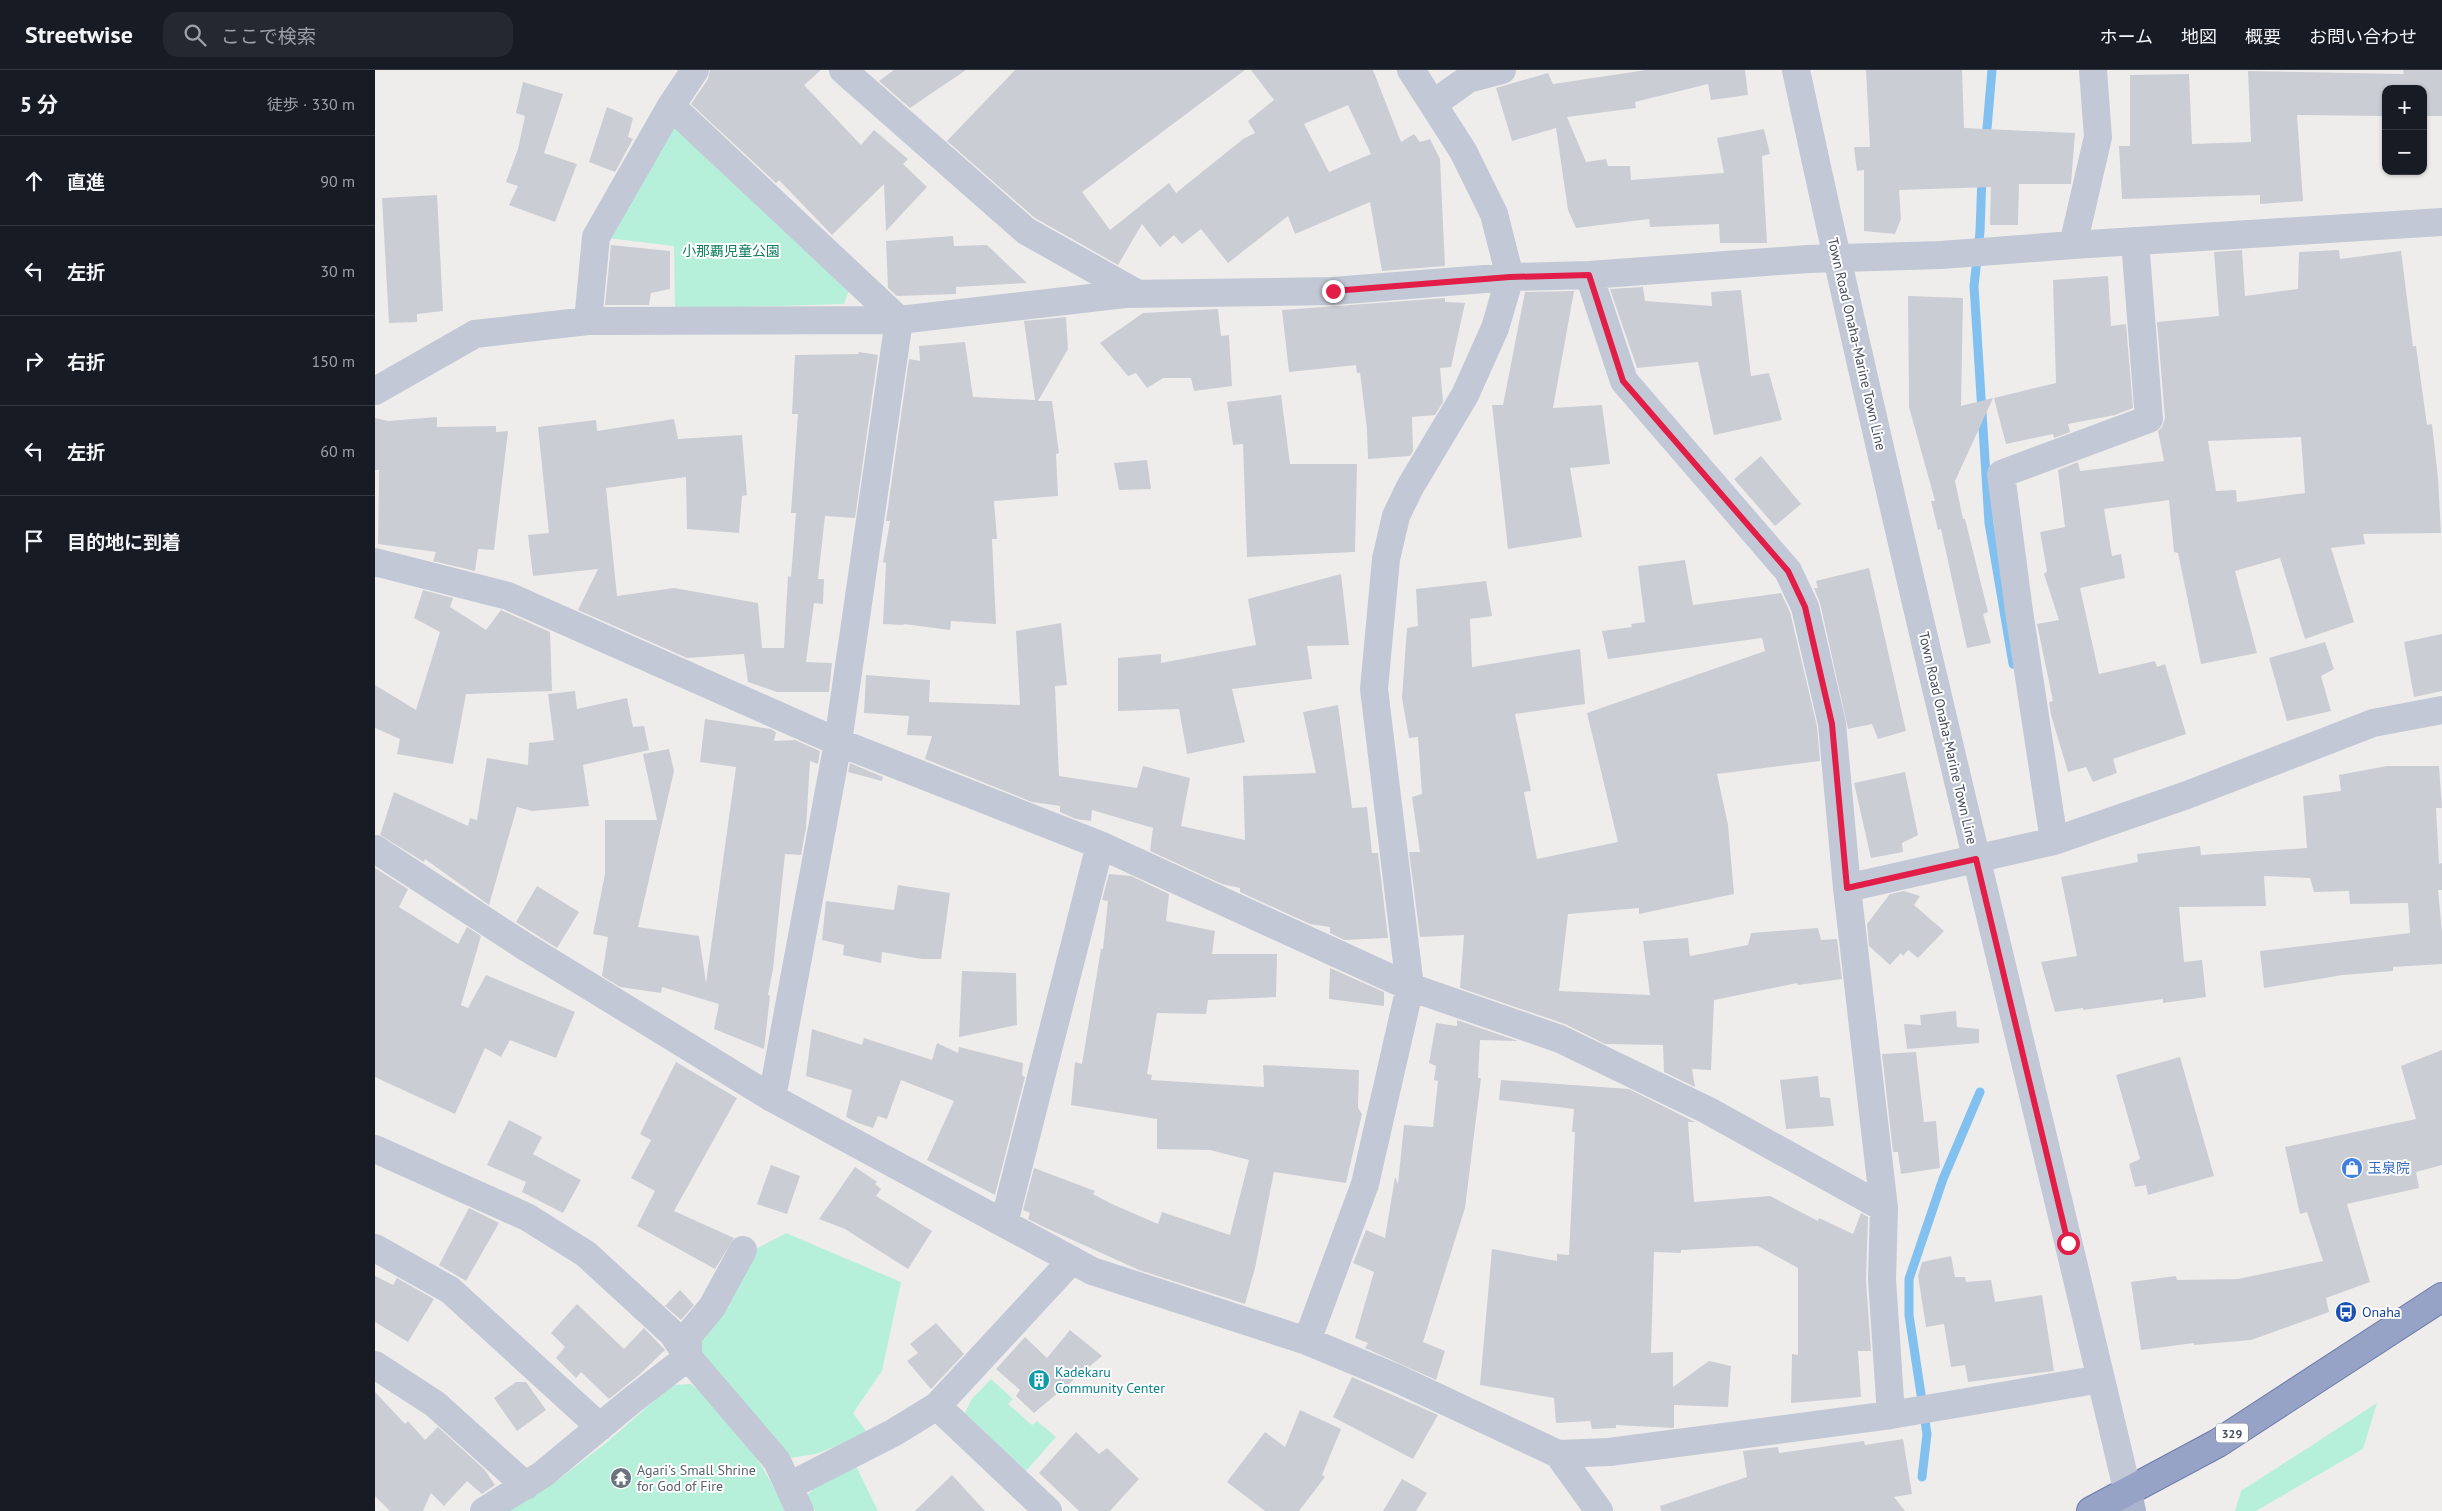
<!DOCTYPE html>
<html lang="ja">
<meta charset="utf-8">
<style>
:root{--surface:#171b24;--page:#242831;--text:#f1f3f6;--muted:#9ea1a6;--line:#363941}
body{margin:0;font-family:"PT Sans","Noto Sans JP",sans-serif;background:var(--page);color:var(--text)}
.controls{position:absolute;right:15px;top:15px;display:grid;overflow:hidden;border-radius:10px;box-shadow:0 1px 4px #0004}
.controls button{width:45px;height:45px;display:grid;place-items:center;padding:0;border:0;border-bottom:1px solid var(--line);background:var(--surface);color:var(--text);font:25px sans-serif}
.stop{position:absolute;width:15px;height:15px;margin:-11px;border:4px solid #e11d48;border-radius:50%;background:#fff}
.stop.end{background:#e11d48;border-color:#fff;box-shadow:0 1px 5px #0008}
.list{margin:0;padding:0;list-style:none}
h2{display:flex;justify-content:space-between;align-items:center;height:65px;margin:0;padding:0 20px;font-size:21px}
h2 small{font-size:16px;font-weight:400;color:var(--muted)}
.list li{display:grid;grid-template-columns:32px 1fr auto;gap:15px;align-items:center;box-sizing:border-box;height:90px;padding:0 20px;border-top:1px solid var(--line)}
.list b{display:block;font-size:19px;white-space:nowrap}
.list em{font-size:16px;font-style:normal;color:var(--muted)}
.icon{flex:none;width:28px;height:28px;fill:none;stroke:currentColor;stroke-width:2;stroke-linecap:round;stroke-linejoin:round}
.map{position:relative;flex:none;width:2067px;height:1441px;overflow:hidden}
header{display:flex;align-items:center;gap:30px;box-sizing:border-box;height:70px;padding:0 25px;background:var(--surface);border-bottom:1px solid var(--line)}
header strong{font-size:24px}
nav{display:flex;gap:28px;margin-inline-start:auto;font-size:18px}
.search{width:350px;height:45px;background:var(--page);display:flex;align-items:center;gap:12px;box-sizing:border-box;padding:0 18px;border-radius:15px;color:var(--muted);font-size:19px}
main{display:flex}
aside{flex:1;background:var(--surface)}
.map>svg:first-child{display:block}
.green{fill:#b7f0da}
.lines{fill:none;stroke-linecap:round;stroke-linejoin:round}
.stream{stroke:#82c0ef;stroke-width:9}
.building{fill:#cbcdd5;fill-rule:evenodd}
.trunk-casing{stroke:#6c7caa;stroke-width:30}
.minor{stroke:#c2c8d5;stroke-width:28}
.tertiary{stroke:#c2c8d5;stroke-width:28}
.primary{stroke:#aab4cd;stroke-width:28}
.trunk{stroke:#96a2c6;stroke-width:28}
.route{stroke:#e11d48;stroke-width:6}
.labels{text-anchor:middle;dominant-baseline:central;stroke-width:4;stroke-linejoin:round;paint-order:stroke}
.shield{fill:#fff;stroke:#7c818c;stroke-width:1}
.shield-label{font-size:12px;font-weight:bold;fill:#444b5a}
.park-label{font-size:14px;fill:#127e60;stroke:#fff}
.street-label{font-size:14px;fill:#444b5a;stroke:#fff}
.shop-label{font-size:14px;fill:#366cbe;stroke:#fff;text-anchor:start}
.transit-label{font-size:14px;fill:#164399;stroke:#fff;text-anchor:start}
.culture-label{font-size:14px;fill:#0d838f;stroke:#fff;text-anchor:start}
.worship-label{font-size:14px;fill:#5b616d;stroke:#fff;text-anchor:start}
</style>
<header>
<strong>Streetwise</strong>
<div class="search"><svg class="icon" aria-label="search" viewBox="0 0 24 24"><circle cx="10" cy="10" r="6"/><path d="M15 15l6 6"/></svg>ここで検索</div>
<nav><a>ホーム</a><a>地図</a><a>概要</a><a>お問い合わせ</a></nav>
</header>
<main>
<aside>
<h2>5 分<small>徒歩 · 330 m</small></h2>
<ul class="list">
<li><svg class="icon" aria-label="ahead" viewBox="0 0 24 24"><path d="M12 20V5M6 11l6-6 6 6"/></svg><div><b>直進</b></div><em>90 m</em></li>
<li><svg class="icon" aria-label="left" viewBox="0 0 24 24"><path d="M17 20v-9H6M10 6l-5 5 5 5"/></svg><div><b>左折</b></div><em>30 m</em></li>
<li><svg class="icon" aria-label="right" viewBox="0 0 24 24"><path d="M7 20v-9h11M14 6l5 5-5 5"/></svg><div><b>右折</b></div><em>150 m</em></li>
<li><svg class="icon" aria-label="left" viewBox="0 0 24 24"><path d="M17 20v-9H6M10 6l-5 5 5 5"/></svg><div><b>左折</b></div><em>60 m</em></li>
<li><svg class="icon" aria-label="arrive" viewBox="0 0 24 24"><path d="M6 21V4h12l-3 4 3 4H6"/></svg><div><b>目的地に到着</b></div></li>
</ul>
</aside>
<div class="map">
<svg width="2067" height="1441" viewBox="0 0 2067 1441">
<rect width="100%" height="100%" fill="#efedec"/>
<path class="green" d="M298 48 475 217 469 234 300 239 299 176 232 168Z
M411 1163 526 1212 507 1301 478 1343 493 1364 441 1384 415 1388 325 1283 323 1269 354 1236 375 1182Z
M616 1309 638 1329 633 1334 657 1355 662 1351 681 1367 651 1401 590 1343 596 1330Z
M316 1314C357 1348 389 1393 410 1441H132L179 1413 231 1373 297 1315Z
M2002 1333 1988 1379 1881 1441H1860L1866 1421Z
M480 1394 503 1441H440L432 1425 445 1413Z"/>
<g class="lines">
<path class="stream" d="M1611 70 1617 0
M1607 105 1605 162 1599 216 1614 453 1638 594
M1547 1407 1552 1364 1534 1245V1209L1568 1109 1605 1022"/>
</g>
<path class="building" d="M335 0H446L429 15 486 75 499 60 533 89 528 94 552 117 511 161 509 114 457 165 404 110 401 113 316 34 333 9Z
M519 0H591L535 38 504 11Z
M640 0H870L707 122 735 160 794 113 801 123 868 69 880 63 873 51 899 30 876 0H998L1026 72 1039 64 1045 72 1055 69 1065 89 1070 196 1007 201 995 132 920 164 913 146 853 193 826 159 807 174 799 165 785 177 767 154 743 195 660 148 572 71ZM973 35 996 84 954 102 929 54Z
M1271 0H1370L1373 25 1336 30 1333 14 1260 32 1261 38 1192 47 1211 92 1231 89 1233 96H1255L1256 110 1349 103 1342 68 1389 59 1395 84 1387 86 1392 173H1345L1344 154 1275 157 1274 149 1201 158 1193 140 1181 58 1137 71 1121 18 1173 3 1178 14Z
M1491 0H1587L1589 58 1700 63 1696 114H1644L1643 155H1615L1616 117 1524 120 1526 149 1520 164 1489 161V100L1482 101 1479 77H1495Z
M2028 0H2067V46H2048V19H2011V46L1922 45 1928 131 1885 134V125L1747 129 1744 76H1755V5L1814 4 1817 74 1876 72 1873 1 2029 4Z
M148 12 188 24 169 83 202 94 180 152 134 135 143 116 131 112 143 79 150 46 141 43Z
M232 37 258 48 253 67 258 69 240 102 214 92Z
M62 125 68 241 42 244V252L14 253 7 128Z
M578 166 579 176 612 175 652 213 581 217V224L522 226 513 218 511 171Z
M236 175 295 181V219L276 223 274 235H230Z
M1867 180 1870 226 1923 219 1924 182 1964 180 1965 189 2026 181 2038 276H2041L2052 355 2057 354 2063 408 2066 463 1988 464 1990 474 1956 478 1979 552 1930 569 1905 488 1860 501 1882 583 1826 594 1803 483 1799 482 1794 430 1729 439 1737 486 1746 484 1750 508 1705 518 1724 604 1780 591 1782 597 1790 594 1811 664 1738 689 1742 703 1718 712 1711 697 1693 702 1676 645 1674 632 1678 631 1662 554 1684 550 1669 504 1672 501 1665 462 1690 457 1683 400 1703 392 1705 401 1789 391 1783 361 1787 357 1790 348 1782 252 1844 246 1839 182ZM1926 367 1930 423 1862 432 1861 420 1841 421 1833 371Z
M1733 206 1736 256 1751 254 1758 338 1740 345 1693 354 1695 362 1679 368 1678 364 1631 374 1619 328 1681 313 1678 210Z
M1268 217 1270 231 1337 236 1336 222 1366 220 1376 306 1394 303 1407 350 1339 365 1323 292 1262 298 1235 219Z
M1199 221 1178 338 1227 335 1235 394 1195 398 1207 467 1133 479 1117 335H1128L1150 222Z
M1533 226 1588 228 1586 336 1618 328 1580 411 1588 449H1590L1613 542 1608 544 1616 573 1592 578 1566 459 1563 460 1556 431H1560L1534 337Z
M1070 228V232L1090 233 1076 297 1065 298 1068 332 1060 345 1037 347 1038 381 1035 386 993 389 992 359 985 303H982L981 295 914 302 907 240Z
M843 239 846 266 854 265 857 316 819 321 816 308H788L772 318 761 303 753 306 725 273 768 243Z
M691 247 693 279 663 331H677L684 383 681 384 683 426 619 431 622 469H617L621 554 576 551 575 560 529 554 528 555 508 554 511 493 508 492 515 451H511L534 289 545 291 544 276 590 272 598 327 660 330 649 251Z
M484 282 503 285 480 448 450 446 443 509H449L448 534 439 533 431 592 457 593 454 622H402L373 612 369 584 312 588 203 540 223 499 158 506 153 465 174 463 163 357 221 350 222 361 299 349 303 369 367 365 372 425 367 426 364 463 312 459 311 407 231 418 242 526 299 518 383 533 387 578H409L413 506 416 507 421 443H416L423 344H417L420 285 483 284Z
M906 325 915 394H982L980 482 872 487 868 374 858 375 852 332Z
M62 347V357L121 356V362L133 361 119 480 103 479 100 501 58 491 61 482 3 474 4 400H0V348L13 351Z
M1386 386 1426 434 1400 456 1359 409Z
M772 390 776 419 744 420 739 393Z
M1310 490 1318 535 1406 523 1415 542 1442 656 1445 691 1342 704 1353 755 1359 824 1264 844V838L1193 844 1184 921 1275 925 1268 871 1313 868 1315 886 1373 875 1376 863 1443 858 1446 870 1462 869 1467 909 1423 915 1422 913 1339 930 1336 1000 1317 999 1320 1017 1289 1002 1288 975 1230 974 1190 954 1085 918 1089 865 1045 867 1034 782H1045L1037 727 1047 724 1043 667 1034 668 1027 628 1032 558 1043 556 1041 519 1111 511 1117 546 1095 549 1097 597 1205 579 1210 634 1140 644 1156 721 1149 722 1162 789 1243 772 1212 643 1390 581 1387 568 1233 589 1227 561 1257 557 1256 554 1270 552 1263 496Z
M1494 498 1531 661 1503 669 1497 654 1473 659 1445 533 1439 518H1443L1441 511Z
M966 504 974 575 932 576 937 609 857 619 870 672 812 684 804 639 743 641V588L786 584V593L881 575 873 529Z
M48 520 78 528 75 537 111 560 126 540 175 562 177 621 91 624 78 694 22 684 25 669 0 658V615L41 640 65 562 39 548Z
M686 553 692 615 680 616 684 706 762 718 768 696 815 708 806 756 870 770 868 706 941 703 928 642 963 635 977 738 992 737 997 783H1003L1013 868 969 870 955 863V857L935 854 865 822V818L847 814 775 781 778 758 717 740 716 751 701 749 685 742V736L657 732 550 689 557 666 532 665 534 646 489 643 491 605 555 610 554 632 645 635 641 561Z
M2067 564V621L2039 627 2029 572Z
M1950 572 1959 599 1946 606 1956 641 1912 651 1894 588Z
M200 621 202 639 252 628 258 657 269 656 274 680 208 695 214 736 157 741 142 737 114 835 50 789 49 792 5 765 19 722 93 756 95 748 102 750 112 688 153 695 154 673 179 670 173 624Z
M330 649 396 659 401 662 399 671 420 670 445 681 443 694 435 691 431 758 426 785 410 784 398 899 393 925 395 926 389 979 339 959 344 934 287 917 286 923 245 917 227 906 233 867 218 864 230 804V750H282L268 684 294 679 299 701 263 857 324 866 331 913 361 697 325 692Z
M475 693 508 707 507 711 473 702Z
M2012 696H2064L2067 738H2061L2064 794 2067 793V820H2063L2067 862V894L2018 897V901L1968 905 1889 918 1885 881 2035 863 2033 833 1975 834 1974 821 1939 822 1935 808 1889 806 1891 836 1804 837 1809 892 1827 890 1831 927 1788 933V929L1708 940V938L1680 942 1666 892 1702 886 1686 807 1763 792 1762 784 1825 776 1826 785 1932 778 1928 726 1966 721 1964 705Z
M1530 702 1543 765 1527 773 1528 782 1496 788 1479 713Z
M0 798 33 819 24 837 83 874 92 857 106 866 86 935 93 938 111 905 200 942 181 988 135 970 126 987 110 978 80 1044 0 1007Z
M734 804 756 806 794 824 791 851 840 861 837 884H902L901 927 833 930 831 944 782 943 772 1004 777 1005 776 1010 889 1017 888 995 984 1000 983 1038 987 1044 971 1113 899 1102 880 1198 870 1234 764 1200 671 1158 653 1149 655 1143 648 1140 659 1098 720 1121 718 1124 737 1134 783 1154 787 1142 855 1165 874 1090 835 1080 782 1079V1049L696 1035 700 992 707 994 726 879H728L733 831 727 830Z
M523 815 575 823 566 889H547L507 882 506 893 468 885 469 875 447 870 451 831 519 840Z
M162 816 204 842 182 878 141 852Z
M1529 821 1545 826 1539 835 1569 861 1543 888 1533 880 1528 886 1526 883 1515 895 1494 876 1492 854 1515 824Z
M955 898 1009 922V936L954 929Z
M587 901 641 903 642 955 584 967Z
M1581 941 1582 957 1604 959V973L1532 979 1529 954 1546 955 1545 945Z
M1082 950 1143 971 1105 970 1103 1008H1106L1090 1138 1048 1272 1070 1281 1061 1310 990 1278 993 1273 980 1268 999 1202 978 1193 991 1160 1010 1168 1020 1107 1023 1114 1029 1055 1058 1057 1063 1011 1059 1010 1061 996 1054 993 1061 953 1082 956Z
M437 959 487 975 489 968 557 990 562 973 583 983 584 977 648 993 647 1005 650 1007 620 1125 552 1090 579 1031 526 1010 512 1049 503 1046 498 1058 483 1053 471 1047 477 1020 431 1006Z
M2067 980V1095L2041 1102 2044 1118 1972 1134 1995 1212 1951 1228 1954 1242 1876 1270 1819 1275V1273L1766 1280 1756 1212 1801 1206 1802 1210 1863 1209 1948 1191 1932 1142 1925 1144 1910 1077 2041 1049 2026 996Z
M1541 982 1549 1052 1561 1051 1565 1098 1526 1104 1523 1082H1518L1507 984Z
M1805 987 1839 1106 1773 1125 1771 1115 1760 1117 1754 1094 1765 1089 1741 1005Z
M301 992 362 1028 299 1141 359 1168 340 1199 262 1156 280 1121 256 1108 276 1070 265 1064Z
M1443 1006 1445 1027 1455 1028 1459 1056 1411 1059 1405 1010Z
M1126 1010 1254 1019 1320 1052H1313L1319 1132 1395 1126 1443 1151 1444 1148 1478 1164 1486 1143 1493 1147 1491 1210 1496 1281H1483L1486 1327 1416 1333 1417 1284 1423 1285V1198L1383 1176 1306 1180V1183L1279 1182 1276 1283 1298 1282V1317L1334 1291 1356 1296 1353 1337 1299 1335V1358L1241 1355V1358L1217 1359 1215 1351 1181 1353 1179 1328 1105 1315 1117 1179 1182 1191V1184L1194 1185 1200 1062H1197L1199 1039 1124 1030Z
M134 1050 167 1067 158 1084 206 1110 188 1143 147 1122 151 1112 112 1095Z
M396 1095 425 1106 412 1144 382 1134Z
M480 1097 502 1112 500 1114 506 1119 501 1126 557 1161 533 1199 470 1159 444 1149Z
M94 1138 124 1153 91 1211 64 1195Z
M1576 1186 1580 1207H1590L1591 1212 1616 1210 1620 1232 1667 1225 1679 1301 1593 1312 1590 1295 1576 1297 1569 1254 1551 1257 1543 1206 1547 1192Z
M0 1206 18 1215 22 1208 59 1229 33 1272 0 1252Z
M305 1220 319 1235 306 1250 290 1236Z
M202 1234 249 1279 269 1258 290 1280 264 1305 234 1329 206 1302 201 1308 181 1288 190 1277 176 1263Z
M561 1253 589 1284 556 1319 532 1291 543 1283 535 1274Z
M695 1260 727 1286 659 1343 641 1326 645 1320 621 1299 650 1267 672 1288Z
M977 1307 1063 1345 1038 1389 958 1347Z
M141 1312H151L171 1340 142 1361 119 1328Z
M0 1322 30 1354 33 1351 50 1370 63 1357 110 1400 120 1415 107 1424 92 1411 69 1436 56 1423 48 1441H15L0 1426Z
M925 1340 966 1359 947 1405 950 1407 924 1441H890L852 1412 890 1362 910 1377Z
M701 1362 724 1384 732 1378 764 1409 735 1441H704L664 1403Z
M1528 1369 1537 1424 1519 1427 1530 1441H1286L1285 1436 1372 1407 1368 1381 1403 1377 1404 1383 1489 1371 1490 1375Z
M577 1405 610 1441H540Z
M1027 1409 1052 1423 1041 1441H1008Z"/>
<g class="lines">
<g class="trunk-casing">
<path id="trunk" d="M1716 1441 1843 1373 2067 1227"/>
</g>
<path class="minor" d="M468 0 651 161 763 224
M1058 34 1093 9 1127 0
M296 36 524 250
M1698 175 1723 67 1718 0
M1214 205 1249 311 1413 501 1430 537 1457 654 1472 818 1509 1138 1507 1209 1516 1345
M213 251 221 167 296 36 320 0
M0 321 100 264 213 251 524 250 750 224 958 221 1135 207 1214 205 1433 189 1566 185 1698 175 2067 152
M0 492 133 526 463 672 725 775 1035 917 1185 969 1332 1040 1509 1138
M1679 771 1644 541 1626 404 1774 349 1760 171
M0 779 149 876 397 1028 717 1201 932 1271 1021 1308 1183 1384 1234 1382 1516 1345 1726 1309
M1472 818 1679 771 1812 725 1998 653 2067 640
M397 1028 463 672 524 250
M0 1079 152 1147 211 1184 298 1264 313 1287
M629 1153 725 775
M0 1178 75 1220 225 1357
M932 1271 990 1114 1035 917 999 619 1011 489 1021 446 1035 417 1090 325 1120 258 1135 207 1119 144 1088 81 1036 0
M313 1287V1266L337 1237 368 1180
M0 1295 60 1334 151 1416
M562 1336 673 1441
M1183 1384 1224 1441
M414 1416 518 1363 562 1336 697 1190
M109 1441 168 1404 256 1331 313 1287 402 1391 425 1441"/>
<path class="tertiary" d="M1421 0C1523 476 1641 949 1753 1423"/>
<path class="primary" d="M1753 1423 1757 1441"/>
<use href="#trunk" class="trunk"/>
</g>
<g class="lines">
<path class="route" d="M958 221 1135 207 1214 205 1248 311 1413 501 1430 537 1457 654 1472 818 1601 789 1693 1173"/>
</g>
<defs>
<g id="shop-disc" transform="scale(1.125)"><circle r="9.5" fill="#3f7fe0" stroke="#fff"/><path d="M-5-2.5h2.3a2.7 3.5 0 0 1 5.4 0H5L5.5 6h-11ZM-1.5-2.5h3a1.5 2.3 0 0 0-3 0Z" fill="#fff"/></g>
<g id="bus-disc" transform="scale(1.125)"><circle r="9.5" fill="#1a4fb4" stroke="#fff"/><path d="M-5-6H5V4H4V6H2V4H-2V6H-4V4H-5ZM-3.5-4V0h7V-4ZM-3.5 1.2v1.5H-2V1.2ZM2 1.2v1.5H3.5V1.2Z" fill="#fff"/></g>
<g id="building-disc" transform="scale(1.125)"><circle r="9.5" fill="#0f9aa8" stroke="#fff"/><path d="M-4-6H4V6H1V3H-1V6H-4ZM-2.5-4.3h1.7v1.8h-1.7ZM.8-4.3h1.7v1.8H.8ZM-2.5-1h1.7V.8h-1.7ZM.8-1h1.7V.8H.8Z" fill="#fff"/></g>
<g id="temple-disc" transform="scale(1.125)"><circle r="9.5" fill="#6b7280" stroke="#fff"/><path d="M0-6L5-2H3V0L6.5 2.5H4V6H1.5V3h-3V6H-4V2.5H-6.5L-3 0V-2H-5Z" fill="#fff"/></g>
</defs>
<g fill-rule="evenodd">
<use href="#shop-disc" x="1977" y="1098"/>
<use href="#bus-disc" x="1971" y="1242"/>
<use href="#building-disc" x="664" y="1310"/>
<use href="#temple-disc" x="246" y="1408"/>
</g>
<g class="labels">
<rect class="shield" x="1841" y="1353.5" width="32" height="19" rx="4"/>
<g class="shield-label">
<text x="1857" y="1363">329</text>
</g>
<g class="park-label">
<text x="356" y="181">小那覇児童公園</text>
</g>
<g class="street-label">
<text transform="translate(1482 274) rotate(77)">Town Road Onaha-Marine Town Line</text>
<text transform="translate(1573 668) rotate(77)">Town Road Onaha-Marine Town Line</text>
</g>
<g class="shop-label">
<text x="1993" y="1098">玉泉院</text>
</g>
<g class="transit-label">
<text x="1987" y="1242">Onaha</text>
</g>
<g class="culture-label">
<text x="680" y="1302">Kadekaru<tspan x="680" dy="16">Community Center</tspan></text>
</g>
<g class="worship-label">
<text x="262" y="1400">Agari's Small Shrine<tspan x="262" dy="16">for God of Fire</tspan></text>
</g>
</g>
</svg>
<div class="controls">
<button>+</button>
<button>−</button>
</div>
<div class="stop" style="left:1693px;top:1173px"></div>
<div class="stop end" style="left:958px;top:221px"></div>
</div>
</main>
